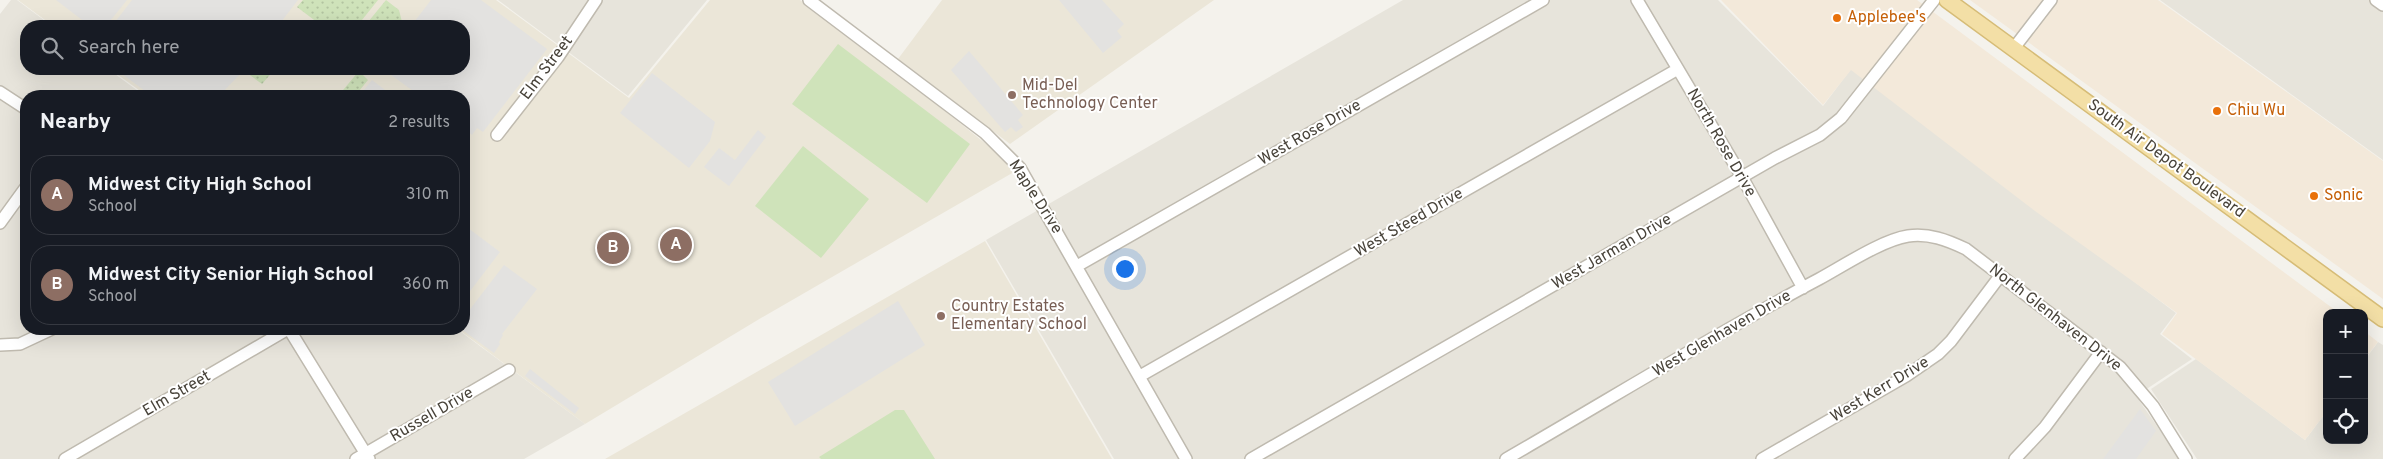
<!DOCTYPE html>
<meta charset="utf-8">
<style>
:root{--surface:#171b24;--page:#242831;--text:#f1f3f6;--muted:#9ea1a6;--line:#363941;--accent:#e15436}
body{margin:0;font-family:Overpass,sans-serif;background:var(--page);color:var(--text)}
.controls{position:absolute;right:15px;bottom:15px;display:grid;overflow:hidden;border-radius:10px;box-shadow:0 5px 20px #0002}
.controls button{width:45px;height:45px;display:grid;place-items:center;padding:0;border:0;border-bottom:1px solid var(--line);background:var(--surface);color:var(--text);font:25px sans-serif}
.you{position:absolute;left:1124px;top:268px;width:18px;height:18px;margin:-12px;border:4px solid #fff;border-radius:50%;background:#1a73e8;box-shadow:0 0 0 8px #1a73e833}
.badge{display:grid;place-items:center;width:32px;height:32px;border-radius:50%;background:var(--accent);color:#fff;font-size:16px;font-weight:700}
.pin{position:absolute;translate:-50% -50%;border:2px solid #fff;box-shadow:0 1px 5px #0006}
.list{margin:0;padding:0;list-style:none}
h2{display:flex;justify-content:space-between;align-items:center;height:65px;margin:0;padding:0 20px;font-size:21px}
h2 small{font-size:16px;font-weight:400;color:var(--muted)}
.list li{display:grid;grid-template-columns:32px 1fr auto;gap:15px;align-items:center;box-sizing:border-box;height:80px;margin:0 10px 10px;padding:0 10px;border:1px solid var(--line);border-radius:20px}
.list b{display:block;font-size:19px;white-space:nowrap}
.list p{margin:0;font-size:16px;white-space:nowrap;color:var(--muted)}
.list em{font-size:16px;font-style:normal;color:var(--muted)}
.icon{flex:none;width:28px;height:28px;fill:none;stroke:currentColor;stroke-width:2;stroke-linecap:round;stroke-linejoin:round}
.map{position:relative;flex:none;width:2383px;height:459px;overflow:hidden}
.search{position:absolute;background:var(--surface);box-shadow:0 5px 20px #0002;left:20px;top:20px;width:450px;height:55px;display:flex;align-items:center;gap:12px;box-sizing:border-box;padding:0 18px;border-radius:20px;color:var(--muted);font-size:19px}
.panel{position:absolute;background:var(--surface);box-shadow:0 5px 20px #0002;left:20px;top:90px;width:450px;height:245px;border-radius:20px}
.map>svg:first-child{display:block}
.residential{fill:#e7e4db}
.commercial{fill:#f3e9da}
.education{fill:#ebe6d8}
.grass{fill:url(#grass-dots)}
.pitch{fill:#cfe3ba}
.parking{fill:#e3e2e0}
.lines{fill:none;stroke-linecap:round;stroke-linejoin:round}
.minor-casing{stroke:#bfbaaf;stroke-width:14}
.major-casing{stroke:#d6bc77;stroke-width:18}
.minor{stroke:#fff;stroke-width:11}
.major{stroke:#f3dfa6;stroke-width:15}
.food-dot{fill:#e8710a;stroke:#fff;stroke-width:2}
.education-dot{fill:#8d6e63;stroke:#fff;stroke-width:2}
.labels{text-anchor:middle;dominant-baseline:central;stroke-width:4;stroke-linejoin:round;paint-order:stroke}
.food-label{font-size:16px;fill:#c56008;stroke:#fff;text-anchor:start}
.street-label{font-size:16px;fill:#48433a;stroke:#fff}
.education-label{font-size:16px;fill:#785e54;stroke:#fff;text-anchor:start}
</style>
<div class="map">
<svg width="2383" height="459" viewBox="0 0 2383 459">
<defs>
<pattern id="grass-dots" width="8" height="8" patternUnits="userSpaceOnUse" patternTransform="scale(1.25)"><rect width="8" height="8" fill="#cfe3ba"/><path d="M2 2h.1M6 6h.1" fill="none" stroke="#b3c4a1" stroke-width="1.8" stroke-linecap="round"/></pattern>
</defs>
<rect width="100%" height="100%" fill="#f4f2ec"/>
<path class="residential" d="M11 0H17L52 26H26V69H108L145 96H26V329H457L585 424 524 459H0V14Z
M498 0H707L628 96Z
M1403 0H1718L1823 106 1851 69 2176 313 2160 334 2192 359 2136 396 2180 459H1114L986 240Z
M2160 0H2383V160Z
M2378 342 2383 345V459H2197L2151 389 2196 359 2305 440 2327 411V440H2364V361Z"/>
<path class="commercial" d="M1721 0H1917L2339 313H2327V411L2305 440 2162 334 2177 313 2035 211 1851 70 1823 105Z
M1970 0H2158L2383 161V299Z
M2364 331 2378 342 2364 360Z"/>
<path class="education" d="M18 0H496L629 98 710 0H800L900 75 1001 156 1014 172 761 318 585 424 458 329H464V96H147L110 69H464V26H53Z
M942 0H1214L1010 144 898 59Z
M985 241 1112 459H605Z"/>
<path class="grass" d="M303 0H378L362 20 363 26H333L327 22 322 26 297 7Z
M386 0 399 10 403 26H369L368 22Z
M250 69H275L262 84 247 73Z
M359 71 368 80 355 96H338Z"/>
<path class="pitch" d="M838 44 970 144 927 203 792 104Z
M803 146 869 199 821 258 755 206Z
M895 410H904L935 459H821L819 457Z"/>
<path class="parking" d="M56 0H127L106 26H90Z
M132 0H298L278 26H112Z
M431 0H481L547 49 483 132 477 128 472 135 464 128V96H420L383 69H464V26H411Z
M1059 0H1102L1124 24 1117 31 1122 37 1103 53Z
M969 51 1023 115 1018 120 1023 127 1016 132 1011 127 1005 132 951 70Z
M115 69H245L219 96H152Z
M652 73 715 122 710 141 689 168 620 113Z
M372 80 393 96H359Z
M758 130 766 137 729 186 704 167 719 148 735 160Z
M464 225 500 252 464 299Z
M504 265 537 289 502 334 503 335 499 342 500 344 494 353 461 329H464V317Z
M898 301 925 345 795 426 768 382Z
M530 369 579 408 575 414 525 376Z
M2140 409 2156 431 2136 459H2103Z"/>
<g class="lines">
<g class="minor-casing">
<path id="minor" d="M809 0 985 133 1020 168 1186 459
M1637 0 1742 177 1803 288
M2376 0 2383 5
M2014 48 2051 0
M0 92 26 109
M497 135 558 57 596 0
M0 223 26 187
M1077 266 1543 0
M289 329 369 459
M0 345 20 344 52 329
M1140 376 1678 69
M65 459 288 329
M356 459 509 370
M1251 459 1775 158 1820 135 1841 118 1934 0
M1506 459C1610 399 1713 335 1819 279 1843 266 1882 240 1908 236 1929 233 1947 240 1966 249L2120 367 2153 406 2186 459
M1762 459 1906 376 1938 354 1951 341 2000 276
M2015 459 2045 427 2101 352"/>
</g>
<g class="major-casing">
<path id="major" d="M1947 0 2383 319"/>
</g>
<use href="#minor" class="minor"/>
<use href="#major" class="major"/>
</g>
<g class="food-dot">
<circle cx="1837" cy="18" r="5"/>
<circle cx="2217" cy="111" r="5"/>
<circle cx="2314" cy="196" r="5"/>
</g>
<g class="education-dot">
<circle cx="1012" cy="95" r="5"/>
<circle cx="941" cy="316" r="5"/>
</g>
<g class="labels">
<g class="food-label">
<text x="1847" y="18">Applebee's</text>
<text x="2227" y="111">Chiu Wu</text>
<text x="2324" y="196">Sonic</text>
</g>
<g class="street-label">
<text transform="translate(547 68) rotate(-53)">Elm Street</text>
<text transform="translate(1310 133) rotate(-30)">West Rose Drive</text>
<text transform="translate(1721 143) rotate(60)">North Rose Drive</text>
<text transform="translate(2166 159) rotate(36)">South Air Depot Boulevard</text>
<text transform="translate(1035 197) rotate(57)">Maple Drive</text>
<text transform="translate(1409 223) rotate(-30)">West Steed Drive</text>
<text transform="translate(1612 252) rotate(-30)">West Jarman Drive</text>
<text transform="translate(2055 318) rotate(38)">North Glenhaven Drive</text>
<text transform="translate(1722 334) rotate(-30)">West Glenhaven Drive</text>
<text transform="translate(1880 390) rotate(-31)">West Kerr Drive</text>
<text transform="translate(177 394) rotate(-30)">Elm Street</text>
<text transform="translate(432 415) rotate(-30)">Russell Drive</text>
</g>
<g class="education-label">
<text x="1022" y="86">Mid-Del<tspan x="1022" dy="18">Technology Center</tspan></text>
<text x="951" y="307">Country Estates<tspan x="951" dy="18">Elementary School</tspan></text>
</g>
</g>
</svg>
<div class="controls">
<button>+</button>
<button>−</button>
<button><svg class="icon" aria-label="locate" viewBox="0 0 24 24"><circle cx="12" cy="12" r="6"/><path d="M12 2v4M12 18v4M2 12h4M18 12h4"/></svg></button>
</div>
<div class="you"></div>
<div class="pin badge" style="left:676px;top:245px;background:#8d6e63">A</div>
<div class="pin badge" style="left:613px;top:248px;background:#8d6e63">B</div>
<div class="search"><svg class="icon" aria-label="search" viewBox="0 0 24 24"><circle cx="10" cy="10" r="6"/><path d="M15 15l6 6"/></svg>Search here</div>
<section class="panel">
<h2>Nearby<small>2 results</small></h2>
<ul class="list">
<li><span class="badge" style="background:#8d6e63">A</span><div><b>Midwest City High School</b><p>School</p></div><em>310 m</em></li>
<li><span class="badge" style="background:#8d6e63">B</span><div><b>Midwest City Senior High School</b><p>School</p></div><em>360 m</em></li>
</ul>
</section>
</div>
